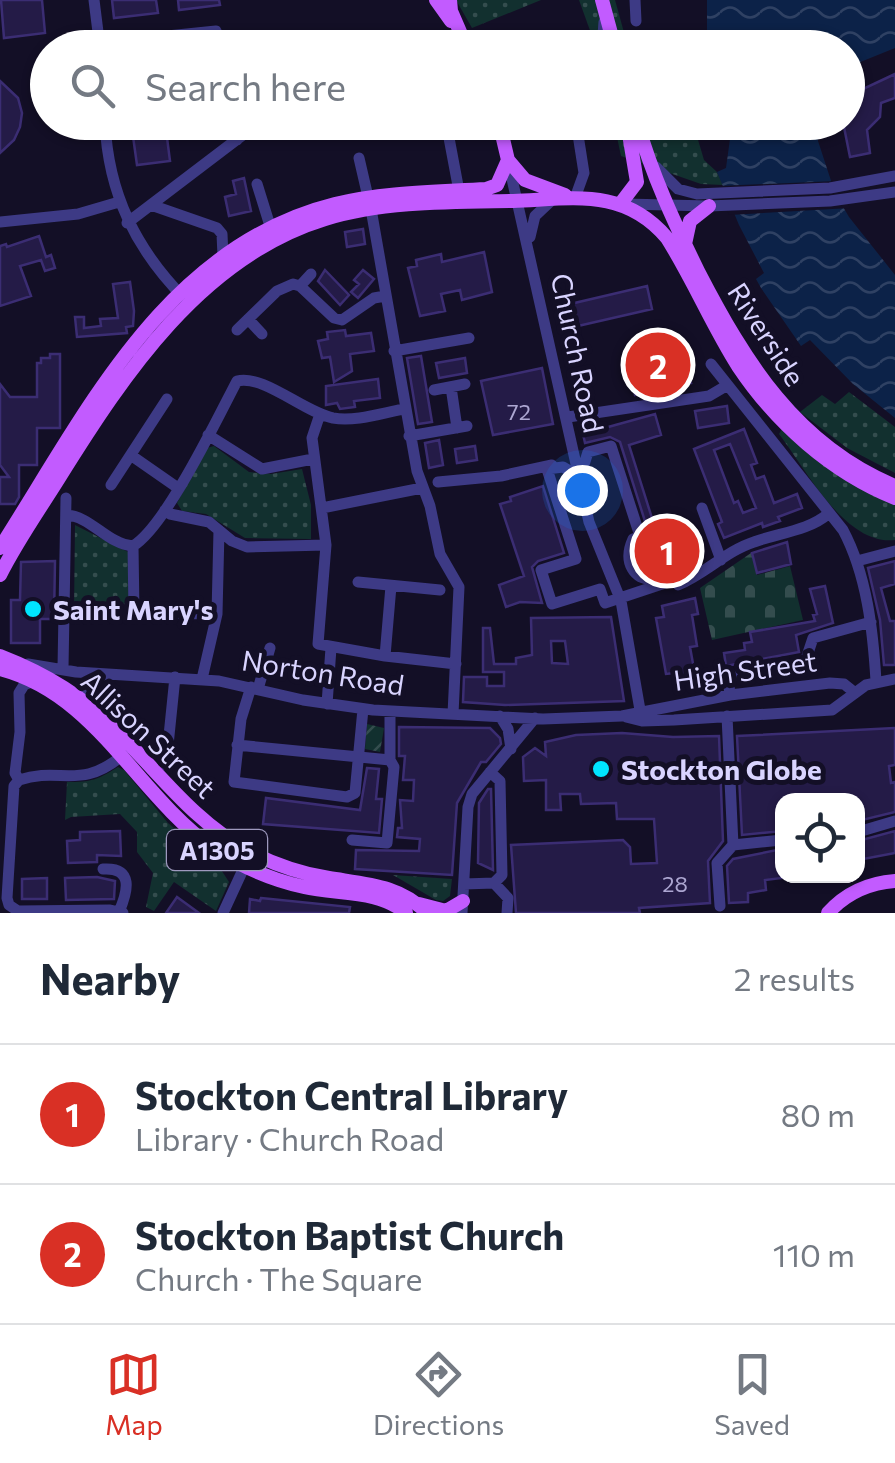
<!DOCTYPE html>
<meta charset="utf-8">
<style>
:root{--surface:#fff;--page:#f2f2f3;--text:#1f2937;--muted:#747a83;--line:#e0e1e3;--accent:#d93025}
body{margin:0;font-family:Commissioner,sans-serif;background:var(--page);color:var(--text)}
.controls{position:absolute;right:30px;bottom:30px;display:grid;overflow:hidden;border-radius:20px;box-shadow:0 2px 8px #0004}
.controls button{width:90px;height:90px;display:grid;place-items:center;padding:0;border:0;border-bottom:2px solid var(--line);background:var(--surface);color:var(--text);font:50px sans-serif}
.you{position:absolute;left:582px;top:490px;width:35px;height:35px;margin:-25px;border:8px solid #fff;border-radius:50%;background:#1a73e8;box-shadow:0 0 0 15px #1a73e833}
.badge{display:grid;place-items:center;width:65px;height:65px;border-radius:50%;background:var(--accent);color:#fff;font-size:32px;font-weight:700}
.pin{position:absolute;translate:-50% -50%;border:5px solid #fff;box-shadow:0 2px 10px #0006}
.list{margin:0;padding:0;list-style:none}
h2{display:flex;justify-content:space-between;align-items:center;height:130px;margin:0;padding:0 40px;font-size:42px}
h2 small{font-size:32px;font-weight:400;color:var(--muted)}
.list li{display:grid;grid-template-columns:65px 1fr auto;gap:30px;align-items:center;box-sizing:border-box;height:140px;padding:0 40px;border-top:2px solid var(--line)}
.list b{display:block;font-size:38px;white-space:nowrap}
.list p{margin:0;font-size:32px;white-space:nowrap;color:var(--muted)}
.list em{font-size:32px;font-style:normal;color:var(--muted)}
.icon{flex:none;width:55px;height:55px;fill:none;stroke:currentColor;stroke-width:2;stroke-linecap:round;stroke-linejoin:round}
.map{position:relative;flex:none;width:895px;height:913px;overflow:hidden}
.search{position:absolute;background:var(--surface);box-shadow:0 2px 8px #0004;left:30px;right:30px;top:30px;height:110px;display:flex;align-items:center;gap:25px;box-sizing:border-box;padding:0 35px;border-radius:55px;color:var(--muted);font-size:38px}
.sheet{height:410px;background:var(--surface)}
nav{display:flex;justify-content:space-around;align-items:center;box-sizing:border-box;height:140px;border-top:2px solid var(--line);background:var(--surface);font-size:28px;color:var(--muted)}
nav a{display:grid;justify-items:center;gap:5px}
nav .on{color:var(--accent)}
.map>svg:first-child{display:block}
.grass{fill:url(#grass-dots)}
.cemetery{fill:url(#cemetery-stones)}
.garden{fill:url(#garden-furrows)}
.water{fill:url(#water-waves)}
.pier{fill:#130f26}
.building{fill:#241b47;stroke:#3b2d73;stroke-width:2.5;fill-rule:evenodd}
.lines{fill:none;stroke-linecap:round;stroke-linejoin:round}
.minor{stroke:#3d3a85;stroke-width:11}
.major{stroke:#c25bff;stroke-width:14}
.poi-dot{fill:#00e5ff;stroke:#130f26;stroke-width:4}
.labels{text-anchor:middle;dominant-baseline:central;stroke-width:10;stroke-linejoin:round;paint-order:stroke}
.number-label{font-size:22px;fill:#aca6d1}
.shield{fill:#130f26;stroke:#9e99be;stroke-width:2.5}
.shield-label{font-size:25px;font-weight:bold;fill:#d9d4ff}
.street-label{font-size:28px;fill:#d9d4ff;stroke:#130f26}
.poi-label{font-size:28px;font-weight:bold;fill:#d9d4ff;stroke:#130f26;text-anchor:start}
</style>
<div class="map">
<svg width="895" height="913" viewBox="0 0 895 913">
<defs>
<pattern id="grass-dots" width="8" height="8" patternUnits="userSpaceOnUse" patternTransform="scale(2.5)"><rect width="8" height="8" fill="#12302f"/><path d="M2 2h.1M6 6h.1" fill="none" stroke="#344d4e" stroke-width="1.8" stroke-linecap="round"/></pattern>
<pattern id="cemetery-stones" width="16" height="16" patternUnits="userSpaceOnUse" patternTransform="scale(2.5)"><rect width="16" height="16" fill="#12302f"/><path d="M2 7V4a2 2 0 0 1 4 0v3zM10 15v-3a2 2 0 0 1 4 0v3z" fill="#344d4e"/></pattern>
<pattern id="garden-furrows" width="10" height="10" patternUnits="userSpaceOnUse" patternTransform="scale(2.5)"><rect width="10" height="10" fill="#12302f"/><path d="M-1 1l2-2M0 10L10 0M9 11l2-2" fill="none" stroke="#344d4e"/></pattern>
<pattern id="water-waves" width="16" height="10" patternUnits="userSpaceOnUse" patternTransform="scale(2.5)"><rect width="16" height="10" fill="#0c2248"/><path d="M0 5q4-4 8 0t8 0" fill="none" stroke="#2f4163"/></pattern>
</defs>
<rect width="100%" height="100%" fill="#130f26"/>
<path class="grass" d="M456 0H541L472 28Z
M579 0H615L628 47H596Z
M614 123H663L665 127 693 123 704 160 717 172 723 185 701 184 621 156Z
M849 392 895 427V473L847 448 800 412 822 395 835 404Z
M783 427 895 502V540C845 546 806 469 779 434Z
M214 446 249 472 271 474 302 469 311 505V539L245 538 206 514 182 511 177 503 207 448Z
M75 525 132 554 133 613 74 612Z
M118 767 124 770 168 823 218 865 229 882 216 911 174 882 154 911 146 907 153 873 137 852V832L120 814 71 817 65 820 67 782C92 782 97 780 118 767Z
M393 875 452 879 450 896 443 901 436 900Z"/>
<path class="cemetery" d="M751 553 757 575 790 566 803 620 712 640 700 588Z"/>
<path class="garden" d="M367 724 384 728 380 752 365 749Z"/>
<path class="water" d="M707 0H895V48L848 67V48L721 47 720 35H707Z
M715 123H818V141L835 193 849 217 895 275V418L853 384 810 340 801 346 761 288 756 279 764 273 739 225 717 172 726 168 730 139 726 131 717 132Z"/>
<path class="pier" d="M836 181 850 208 729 215 718 186Z"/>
<path class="building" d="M1 0H42L45 33 4 38Z
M112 0H156L158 13 114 18Z
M178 0H219L220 5 179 10Z
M895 74V98L881 103 880 117 867 130 870 153 850 157 843 122H848V96Z
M0 81 18 98 22 113 20 127 14 140 0 153Z
M131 122H165L170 161 137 165Z
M524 122H558L559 133 527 138Z
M244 178 251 211 229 216 225 197 236 194 233 181Z
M363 229 365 244 347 247 345 232Z
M39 236 46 257 51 255 55 268 45 271 41 260 20 266 31 296 0 306V246L6 244 7 247Z
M484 252 492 292 462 300 460 290 441 294 445 311 420 316 408 268 417 266 416 260 441 254 442 262Z
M325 270 349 295 340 305 318 281Z
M363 270 374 279 358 298 351 292 359 284 354 280Z
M130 282 134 311 133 326 126 327 127 333 77 337 75 317H84V328L101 326 100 319 118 318 113 284Z
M647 286 652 309 578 326 575 314 569 315 566 305Z
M345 330 346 336 371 333 374 351 350 354 352 371 334 382 330 357 322 358 318 341 328 339 327 332Z
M666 337 677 340 689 360 686 370 691 383 635 395 627 359 639 356Z
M50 354H60V428H37V465H19V497L15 504H0V477H9L0 465V384L10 397H37V363H41V358H50Z
M421 356 432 422 418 424 407 358Z
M465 358 467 373 439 378 436 363Z
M542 368 553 424 493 435 481 381Z
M378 379 380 398 354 401 355 407 340 409 337 403 326 405V386Z
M727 406 729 423 698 428 695 411Z
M655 414 661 435 629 445 656 531 687 521 699 558 689 561 683 555H677L651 570 643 567 639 555 649 534 620 442 610 437 585 443 583 434Z
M744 429 757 463 751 465 756 479 764 476 774 503 797 494 802 508 778 517 780 521 763 527 762 523 724 538 718 524 722 522 694 449ZM730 444 756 508 743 513 738 501 734 503 714 450Z
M439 440 443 465 429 468 425 443Z
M475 446 477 460 457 463 455 449Z
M543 486 564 553 538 561 532 567 542 603 520 602 506 607 499 585 524 576 500 504 511 501 510 497Z
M787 542 791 564 757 573 752 553Z
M55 561 54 619H40V643H11V600H20L21 562Z
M895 561V584L881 588 890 621H895V665H884L880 620 868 568Z
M825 586 833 623 796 635 799 652 726 666 724 653 745 650 744 643 752 642 750 632 815 621 813 615 817 614 810 589Z
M695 598 698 614 692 615 697 646 690 647 694 669 686 671 688 680 676 682 675 673 666 674 656 618 664 617 662 606Z
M611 617 624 701 505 705 463 702 464 677H487V686H504V672H483V628H490L494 664H516V658L532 655 531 618ZM551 641H565L568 664 552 663Z
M399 727 490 728 500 738 501 744 486 762H481L457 803 452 875 355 869 356 850 419 851 420 839 397 837 398 828H402L400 800 413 801 414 780H403L405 756H399Z
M895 728V765L889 766 891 783 895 782V812L858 821V800H782V831L742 835 737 736Z
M622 733 673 737 719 736 723 841 708 861 710 903 639 908 640 913H516L511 845 623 840 630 847 631 864 657 863 654 819H617L616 803 581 804 580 794H560L561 810H546V780L524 781 523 757 535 748 546 756 545 742 576 735Z
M367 768 379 769 376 799H382L379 833 263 824 266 798 360 810Z
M488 789H491L493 870 478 863 479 803Z
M120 831 121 856 97 855V862L68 863 67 841 80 840V832Z
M895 831V853L858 860V841Z
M782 849V878L765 880 766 890 748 893V902L729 903 727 866 733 859Z
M97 877 115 881 114 899 66 900 65 878Z
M47 878V899H22V879Z
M177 897 199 913H166Z
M261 898 350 907 349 913H249L250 899 260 901Z"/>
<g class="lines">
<path class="minor" d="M94 0 100 48
M635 0 636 21
M99 43 216 31 224 48
M564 46V48
M602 48 604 22
M105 122C108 193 136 250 186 300
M234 122 237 140
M446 122 459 191
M359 158 368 197
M508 161 589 522 621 601 640 710
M656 167 678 189 697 194 830 188 895 176
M257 184 271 229
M575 198 584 173 576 122
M625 204 709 206 830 201 895 192
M151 205 217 228 222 234 223 256
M371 209 417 471 430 506 440 554 459 587 453 714
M0 222 78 214 119 202
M127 223 248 131
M530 237 535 216 553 199
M300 286 311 274
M248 319 262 334
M237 330 277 291 293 284 300 286 334 318 342 320 374 298 385 296
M394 351 469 338
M711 364 843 530C867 575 873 631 876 681
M451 387 457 428
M434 390 465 384
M320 414 312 438 326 545 318 644 385 656 456 664
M568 417 709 396 726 386
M208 435 262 469 313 459
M409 436 467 426
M611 446 640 536 633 539C623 561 632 583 660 579L670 567 680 564 683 577 605 603 600 589 552 604 541 570 576 559 547 469 563 467 573 473 582 471 588 452Z
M132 456 178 488
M438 482 501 476 552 465
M111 485 167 399
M322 508 422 488
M702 508 721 560
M165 510 170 514 209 522 232 541 247 547 326 545
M66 515C91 516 107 544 133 546
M133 546C166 526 217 419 237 381 263 374 304 412 333 418 355 422 382 413 404 409
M133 546 134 613 217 614
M857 561 895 551
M358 582 440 590
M678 585C705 574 726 551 754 542 778 533 808 531 828 514
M385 656 391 586
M28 664 76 672 219 681 303 700 373 710 543 719 622 716 730 695 830 683 844 684 854 692
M63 668 66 498
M202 679 217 614 219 530
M34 681 24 685 19 693 20 732 15 773 19 780 14 786 7 898 9 905 18 911 109 910 123 913
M251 687 241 719 234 782 347 797 355 793 363 709
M258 689 270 648
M730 695 728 678C753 668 783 672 806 659L813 638 871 622
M327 704 331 648
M77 705 103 674
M500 716 508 729 511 749
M727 716 733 845
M626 717 642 721 674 720 832 710 866 685 895 679
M237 745 390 760
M166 765 175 677
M490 772 500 781 502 875 494 883 508 898 507 913
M19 780C61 766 80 791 123 755
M858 832 895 821
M352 840 387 843 394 767 390 760V711
M103 869C134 867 128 891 119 912
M464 884 494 883
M720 906 717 863 733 845 782 840
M223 913 247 861
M462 913 468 807 472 794 535 718"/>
<path class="major" d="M436 0 451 21
M450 0 451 11 467 48
M602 0 615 48
M637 122C652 175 674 222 698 271 745 362 796 445 895 486
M508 160 525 180 565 195
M621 203 637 182 627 122
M685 244 690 221 709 206
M0 548C86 414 165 246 335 204 384 192 435 192 486 189L497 185 508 160 499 122
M0 575C17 541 39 510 59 478 124 374 201 257 325 219 383 201 452 202 513 201 572 199 624 187 667 238 693 279 712 325 738 366 776 423 831 472 895 498
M0 656C44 673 82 695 115 729 159 773 194 822 250 852 274 864 303 874 329 878 366 884 400 885 427 913
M0 669C97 694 136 794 213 848 240 866 272 880 304 887 337 895 377 889 406 913
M419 904 446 911 463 901
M828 913C846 893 868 883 895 881"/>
</g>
<g class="poi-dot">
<circle cx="33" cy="609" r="10"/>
<circle cx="601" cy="769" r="10"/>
</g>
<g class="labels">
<g class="number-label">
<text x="519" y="411">72</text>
<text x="675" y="883">28</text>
</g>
<rect class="shield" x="167" y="830" width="100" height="40" rx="8"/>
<g class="shield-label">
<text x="217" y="850">A1305</text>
</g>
<g class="street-label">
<text transform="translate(767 334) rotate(57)">Riverside</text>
<text transform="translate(578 353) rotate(78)">Church Road</text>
<text transform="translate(745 670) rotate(-8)">High Street</text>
<text transform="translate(323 672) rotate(9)">Norton Road</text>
<text transform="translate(149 734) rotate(43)">Allison Street</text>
</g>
<g class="poi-label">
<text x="53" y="609">Saint Mary's</text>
<text x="621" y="769">Stockton Globe</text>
</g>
</g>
</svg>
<div class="controls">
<button><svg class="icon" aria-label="locate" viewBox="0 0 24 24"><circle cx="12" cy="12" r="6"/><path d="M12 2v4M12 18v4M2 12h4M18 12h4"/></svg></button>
</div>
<div class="you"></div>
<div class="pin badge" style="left:667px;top:551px">1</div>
<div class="pin badge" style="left:658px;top:365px">2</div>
<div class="search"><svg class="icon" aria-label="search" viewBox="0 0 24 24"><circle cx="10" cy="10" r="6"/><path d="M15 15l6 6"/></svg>Search here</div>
</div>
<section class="sheet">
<h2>Nearby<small>2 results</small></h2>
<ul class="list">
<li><span class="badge">1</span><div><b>Stockton Central Library</b><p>Library · Church Road</p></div><em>80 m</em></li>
<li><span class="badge">2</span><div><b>Stockton Baptist Church</b><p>Church · The Square</p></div><em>110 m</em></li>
</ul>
</section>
<nav>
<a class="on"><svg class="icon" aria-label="map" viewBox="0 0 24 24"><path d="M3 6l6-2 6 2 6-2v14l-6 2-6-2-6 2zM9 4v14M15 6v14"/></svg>Map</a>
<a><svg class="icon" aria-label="directions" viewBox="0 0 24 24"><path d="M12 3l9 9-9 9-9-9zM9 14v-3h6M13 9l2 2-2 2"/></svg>Directions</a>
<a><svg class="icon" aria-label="saved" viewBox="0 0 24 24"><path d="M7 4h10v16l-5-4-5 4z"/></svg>Saved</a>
</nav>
